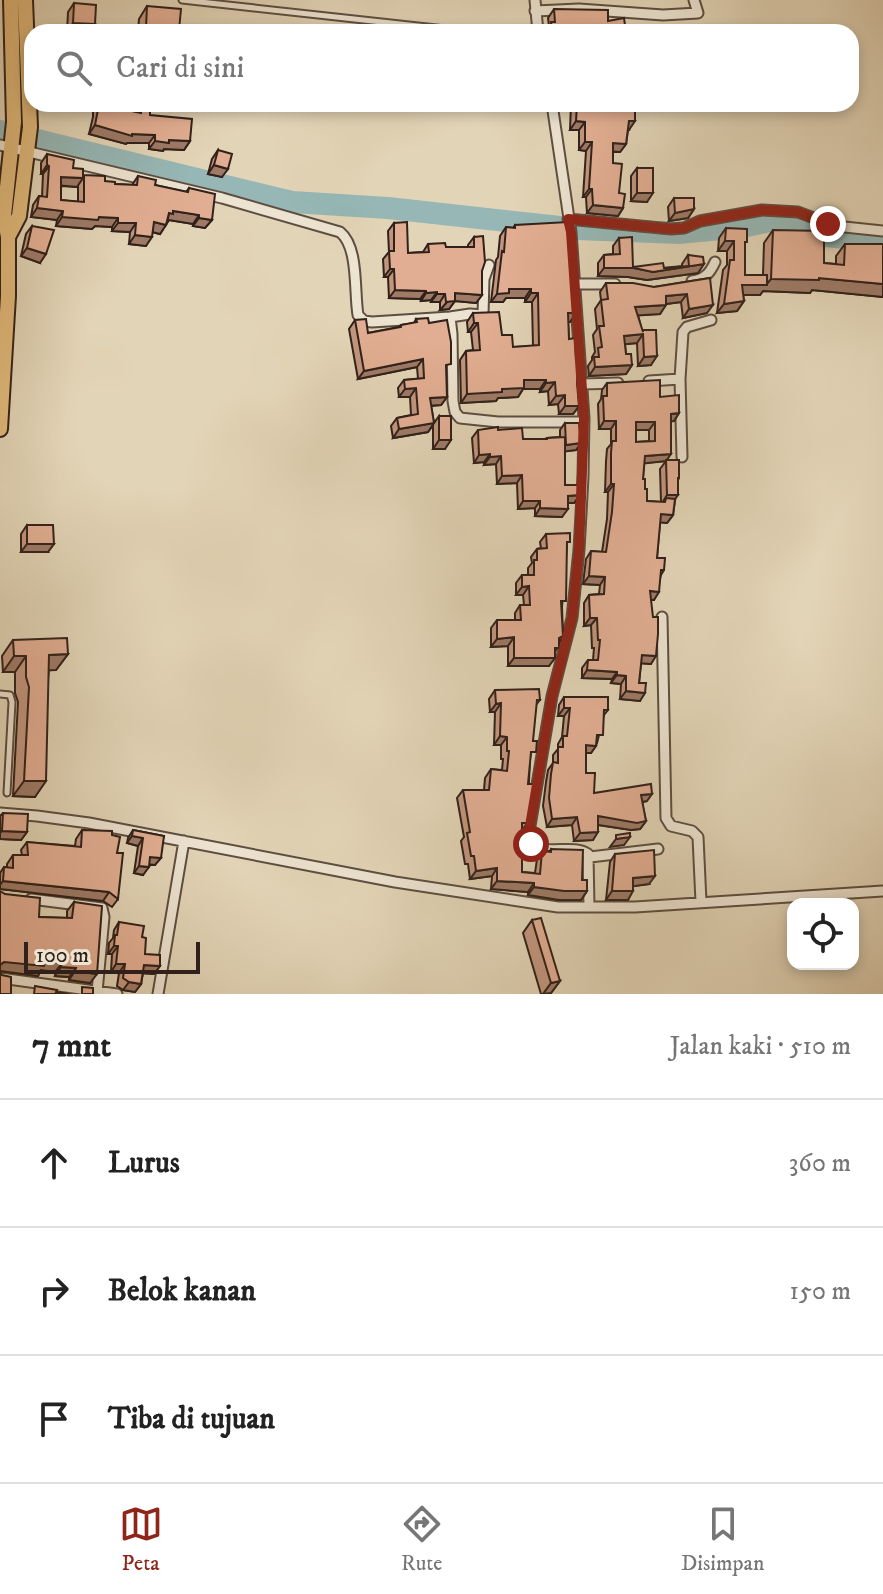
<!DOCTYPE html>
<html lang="id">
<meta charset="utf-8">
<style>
:root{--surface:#fff;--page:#f6f6f6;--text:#222;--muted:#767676;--line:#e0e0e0;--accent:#8f2418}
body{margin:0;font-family:"IM FELL DW Pica",serif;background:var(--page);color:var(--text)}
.controls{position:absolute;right:24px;bottom:24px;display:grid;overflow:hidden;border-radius:16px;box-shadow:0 4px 12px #0003}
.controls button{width:72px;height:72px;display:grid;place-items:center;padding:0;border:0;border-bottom:2px solid var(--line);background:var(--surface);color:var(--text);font:40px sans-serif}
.scale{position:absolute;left:24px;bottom:20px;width:176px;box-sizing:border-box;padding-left:8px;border:4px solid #31211a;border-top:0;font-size:22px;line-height:28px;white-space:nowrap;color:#31211a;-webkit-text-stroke:6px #ece3d0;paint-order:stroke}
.stop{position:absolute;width:24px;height:24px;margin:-18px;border:6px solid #8f2418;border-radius:50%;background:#fff}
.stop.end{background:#8f2418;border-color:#fff;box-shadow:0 2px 8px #0008}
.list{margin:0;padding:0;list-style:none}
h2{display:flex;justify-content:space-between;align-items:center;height:104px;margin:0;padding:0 32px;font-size:34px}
h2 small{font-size:26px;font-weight:400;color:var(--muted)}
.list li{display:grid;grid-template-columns:52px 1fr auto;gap:24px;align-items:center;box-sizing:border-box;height:128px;padding:0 32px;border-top:2px solid var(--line)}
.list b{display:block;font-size:30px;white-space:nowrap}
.list em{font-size:26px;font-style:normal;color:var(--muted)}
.icon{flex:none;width:44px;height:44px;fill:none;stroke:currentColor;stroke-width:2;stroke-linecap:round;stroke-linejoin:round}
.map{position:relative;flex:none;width:883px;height:994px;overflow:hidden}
.search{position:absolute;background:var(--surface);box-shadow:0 4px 12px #0003;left:24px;right:24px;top:24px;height:88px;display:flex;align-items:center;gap:20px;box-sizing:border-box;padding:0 28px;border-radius:24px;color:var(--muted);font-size:30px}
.sheet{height:488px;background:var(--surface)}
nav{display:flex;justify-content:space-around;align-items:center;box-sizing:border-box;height:112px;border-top:2px solid var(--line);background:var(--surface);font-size:22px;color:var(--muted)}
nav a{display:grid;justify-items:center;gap:4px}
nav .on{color:var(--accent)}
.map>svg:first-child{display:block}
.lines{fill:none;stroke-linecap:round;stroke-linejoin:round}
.river{stroke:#96b7b5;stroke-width:22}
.service-casing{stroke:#5d4e41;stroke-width:9}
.minor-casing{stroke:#5d4e41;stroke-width:13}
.primary-casing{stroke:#31211a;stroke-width:18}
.service{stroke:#ece3d0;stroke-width:5}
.minor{stroke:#ece3d0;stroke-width:9}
.primary{stroke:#e1ba7b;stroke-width:14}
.wall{fill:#c2967e;stroke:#31211a;stroke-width:2;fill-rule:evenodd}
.shaded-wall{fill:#9e7a67;stroke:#31211a;stroke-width:2}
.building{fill:#e2ae93;stroke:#31211a;stroke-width:2;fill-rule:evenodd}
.route{stroke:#8f2418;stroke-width:10}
</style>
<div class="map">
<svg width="883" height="994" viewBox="0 0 883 994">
<rect width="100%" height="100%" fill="#e2d4b6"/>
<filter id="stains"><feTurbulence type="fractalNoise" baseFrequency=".0025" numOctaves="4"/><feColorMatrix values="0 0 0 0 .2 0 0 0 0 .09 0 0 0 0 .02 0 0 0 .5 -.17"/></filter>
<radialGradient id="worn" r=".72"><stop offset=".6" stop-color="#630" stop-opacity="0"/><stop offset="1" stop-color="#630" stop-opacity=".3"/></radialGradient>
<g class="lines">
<path class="river" d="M0 131 292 202 388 208 578 229 679 233 742 227 770 221 826 236 883 242"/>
<g class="service-casing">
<path id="service" d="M182 0 473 32
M0 694 10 695 12 702 7 793"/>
</g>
<g class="minor-casing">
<path id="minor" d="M535 0 538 32
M535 11 579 9 663 15 698 13 694 0
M552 104 571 232 584 418 583 477 579 550 572 618 552 696 528 838C538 860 571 842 588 854L589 907
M0 145 222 198 340 232C359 247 354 292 358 315L364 321 372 322 450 317 452 334 453 401 455 412 460 418 498 422H584
M568 219 671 229 684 228 700 221 762 210 798 212 835 226 883 231
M692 281C705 279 710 273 715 262
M574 284H615
M450 317 470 314 483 315 484 279 489 265
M680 379 682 457
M649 381 680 379 683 332 687 327 711 320
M582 384 618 383
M662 617 666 818 671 826 692 831 698 837 701 902
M0 813 37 816 89 823 395 882 558 907H635L883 891
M590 857 658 849
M31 899 102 908 104 917 97 992
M0 978 117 994
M158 994 184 841"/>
</g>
<g class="primary-casing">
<path id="primary" d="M8 237 19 216 30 127 25 0
M0 429 8 296V237L4 215 14 122 11 0"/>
</g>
<use href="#service" class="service"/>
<use href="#minor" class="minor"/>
<use href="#primary" class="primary"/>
</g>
<path class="wall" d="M74 3 95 24 90 32H67L68 12Z
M147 6 179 30 178 32H138L139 19Z
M554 9 608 21 626 32H545L549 26 548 18Z
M93 104H112V107L139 113 141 110 190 141 184 150 164 149 163 151 149 149V143H127L126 144 89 134 93 117Z
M571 104H619L629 130H628L626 144 620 152H613V163L619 193 623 208 618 216 587 213 586 197H583L586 151 579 150V130H570Z
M218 150 222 177 208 174 212 159Z
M47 154 73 168 83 177 115 184 132 185 138 176 155 185 186 192 189 188 212 220 205 228 193 226V224L169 220 160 234 152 232 146 246 129 244 130 232 112 231V227L95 226 92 229 56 226 57 220 31 217 33 205 39 196 42 197 43 174H41V163ZM78 185V202L61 200V186L77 187Z
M637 168 647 202 631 201V176Z
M674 198 694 209 688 218 669 221 668 207Z
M394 223 408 253 423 252 428 244 446 247H468V245L474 237 482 271V295L476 303 455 301 449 309 440 310V302H431V300L421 301 420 299 389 298 388 277H384L383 259 389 252 388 231Z
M515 225 576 313 570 322H568L569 339 580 368 578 372 577 383 579 406 573 414H559L558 404 549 405 548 391 540 392V389H523L518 397 498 398 496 401 461 403 460 360 466 351 473 350 471 332H468L467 322 473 313 502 335 513 347 533 346 532 302H525V298H506L503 302H491L496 260 498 257 500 236 506 227 513 228Z
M32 226 40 263 21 256 26 234Z
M726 228 745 245V275H763L764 243 773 230 824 263 836 264V256L845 244H883V297L812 290 810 293 763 291 760 295H743L744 301 737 311 717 313 723 270 727 265V251H718L719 238Z
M619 238 633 267 664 268 682 266V264L688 255 698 273 647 280 628 277 598 276V263L604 255 613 254V246Z
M710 278 707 313 683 318 681 302 666 304 660 314 638 315 651 365 638 366 637 343 625 344 626 354 632 365 626 374 589 376 588 366 592 360V357L595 352 593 335 597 329 595 309 601 300 600 292 606 283 654 287Z
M416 319 446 371 447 397 441 405 431 406 434 423 439 416 445 449H433V425L428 432 393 438 391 426 397 418 411 415 410 397H399L398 388 404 380 418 379 417 367 358 379 349 329 355 320 368 333 399 327 401 325 414 323Z
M607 383 660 397 679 413 674 421H671L666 460 679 478 678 480 673 515 667 523 660 522 657 558 664 570 661 575 654 600H651V664L641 663 639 683 640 701 620 699 621 684 611 683 612 679 582 678V668L588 660H593L594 648H592L591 625 584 626V603L589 595 599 594 600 585 583 584 586 559 591 551 602 552 607 519 608 492H605L606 461 607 449 611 444V429H599L598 404 601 399 602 390ZM636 430H649V441L636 442ZM666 461 660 469 661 502 647 501 643 479 644 463Z
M565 423 581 443 576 450 565 451V485L580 495 574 503H568L562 517 535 516V508L518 509 517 483 497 484 496 464 484 465V462L474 463 472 438 478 430H498L523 439H545L547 438 560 437V430Z
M27 525 48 552H21V534Z
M546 534 567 546 562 607 563 636 559 643 549 666H508V646L491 647V628L497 620H515V613L520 605H524L523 595H516V583L522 575H528V568L532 563 531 557 537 549 541 548 540 542Z
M13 640 68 654 56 670H49L35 797 13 796 18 702 15 693V672H3L2 656Z
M495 690 540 700 536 705 530 760 527 823 522 831V872L535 873 537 859 542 851H550L551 849 582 880 587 891 581 900H559L528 895V892L491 889 492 876 470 879 468 864H465L461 841 464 837 457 798 463 790H484L485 778 491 769 502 770 503 759H501V745H494L495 712H490L489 699Z
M564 697 608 710 604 715 597 743 591 753H586V773L594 793 647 801 642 802 646 821 640 829 631 830 598 825 593 840 574 841 572 825 547 827 543 806 546 782 548 770 553 763V755L558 749V744L562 737 564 716H558L559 705Z
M3 813 27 832 21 840 0 839V816Z
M82 830 112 835 117 853 118 899 112 907 103 901 0 889V873L4 867H7V864L13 855H22L21 850 27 842 75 846 76 839Z
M133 830 164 836 155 865H149L143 875 134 873 138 846 127 843 128 838Z
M615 854 649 884 633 886 628 900H606L610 862Z
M74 902 90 983 69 980V977L55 976V972L41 970 38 976 0 971 39 917 67 918V911Z
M532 920 560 981 551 993 549 994H541L523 933Z
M119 922 142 937 145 954 160 966 154 974 143 973 141 984 135 992 123 990 117 986 119 973 111 972 112 954H108L109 943 113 938 114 930Z"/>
<path class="shaded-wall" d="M73 23 95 24 90 32H67Z
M146 27 179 30 178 32H143Z
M576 121 585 122 579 130H570Z
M629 121H635L629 130 623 129Z
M95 125 132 134 155 135 149 143H127L126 144 89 134Z
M169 140 190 141 184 150 164 149 163 151 149 149 155 141Z
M585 142H592L586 151 579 150Z
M613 143 626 144 620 152 607 151Z
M47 165 49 166 43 174H41Z
M214 165 228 169 222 177 208 174Z
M61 177 83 178 77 187 55 185Z
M589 189H592L586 197H583Z
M637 193H653L647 202 631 201Z
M593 205 623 208 618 216 587 213Z
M37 208 63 211 57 220 31 217Z
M694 209 688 218 669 221 675 213Z
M173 211 199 215 193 224 169 220 167 223 169 213Z
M62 217H99L118 218 112 227 95 226 92 229 56 226Z
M199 218 212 220 205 228 193 226Z
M154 222 166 225 160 234 148 231Z
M118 223H136L130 232 112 231Z
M135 235 152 237 146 246 129 244Z
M725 241H734L727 251H718Z
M27 248 46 254 40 263 21 256Z
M704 264 698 273 647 280 628 277 598 276 604 268H634L653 272Z
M390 269H394L388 277H384Z
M819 278 883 284V297L812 290 810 293 763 291 760 295H735L742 285H766L771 279Z
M509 289H531L525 298H506L503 302H491L497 294Z
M395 290 426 291 420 299 389 298Z
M437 292 431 300 421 301 426 293Z
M455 293 482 295 476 303 455 301 449 309 440 310Z
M531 293H538L532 302H525Z
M437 294H445L440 302H431Z
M687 294 681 302 659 305 666 296Z
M744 301 737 311 717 313 724 304Z
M666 305 660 314 629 316 635 307Z
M713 305 707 313 683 318 689 309Z
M568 313H576L570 322H562Z
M474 323H478L471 332H468Z
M643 334 637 343 618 345 624 336Z
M657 356 651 365 638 366 644 357Z
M423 359 417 367 358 379 364 371Z
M632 365 626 374 589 376 595 367Z
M524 380H546L540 389H523L518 397 498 398 496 401 461 403 467 394 502 389Z
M555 382 548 391 540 392 546 383Z
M416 388 410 397H399L405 389Z
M565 395 558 404 549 405 556 396Z
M447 397 441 405 424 406 430 398Z
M565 406H579L573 414H559Z
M679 413 674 421 666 422 671 414Z
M604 421H616L611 429H599Z
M636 422H655L649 430H631Z
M434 423 428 432 393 438 399 429Z
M439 440H451L445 449H433Z
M581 443 576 450 561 452 566 445Z
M490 454 484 462 474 463 479 455Z
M671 454 666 461 639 464 645 456Z
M501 456 496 464 484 465 490 457Z
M522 475 517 483 497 484 502 476Z
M611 484H614L608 492H605Z
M580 495 574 503H562L568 496Z
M667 495H678L672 503 666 498 662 503Z
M523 501H540L535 508 518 509Z
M540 508 568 509 562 517 535 516Z
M661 514 673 515 667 523 655 522Z
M27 544H54L48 552H21Z
M589 576 605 577 600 585 583 584Z
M529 586 523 595H516L522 587Z
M650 591 659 592 654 600 645 599Z
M590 618H597L591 625 584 626Z
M514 637 508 646 491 647 497 639Z
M68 654 56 670 38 671 49 655Z
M642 655 656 656 651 664 636 663Z
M14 656H26L15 672H3Z
M514 658H555L549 666H508Z
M587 670 617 672 612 679 582 678Z
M617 675 626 676 621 684 611 683Z
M626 691 645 693 640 701 620 699Z
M501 703 495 712H490L496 704Z
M564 708H570L564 716H558Z
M500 736 507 737 501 745H494Z
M586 745 596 746 591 753H580Z
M24 781H46L35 797 13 796Z
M652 794 647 801 636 803 641 795Z
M598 816 646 821 640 829 631 830 592 824Z
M577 817 572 825 547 827 552 819Z
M2 831 27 832 21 840 0 839V833Z
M598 832 593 840 574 841 580 833Z
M132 836 143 838 138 846 127 843Z
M630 837 624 845 610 847 616 839Z
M150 857 161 858 155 865 145 864Z
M139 866 149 867 143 875 134 873Z
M497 868 492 876 470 879 476 871Z
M655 876 649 884 628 887 633 878Z
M3 881 109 892 103 901 0 889V885Z
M497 881 534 883 528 892 491 889Z
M534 887 587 891 581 900H559L528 895Z
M612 891H633L628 900H606Z
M114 946H118L112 954H108Z
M45 961 62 963 55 972 41 970 38 976 0 971V965L4 962Z
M116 964H125L119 973 111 972Z
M144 965 160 966 154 974 138 973Z
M61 967 76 968 69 977 55 976Z
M75 971 97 974 90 983 69 980Z
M560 981 551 993 543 994 551 983Z
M129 982 141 984 135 992 123 990Z"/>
<path class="building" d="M74 3 96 5 95 24 73 23Z
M147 6 181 9 179 30 146 27Z
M554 9 608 10V21L624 18 626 32H577V31L552 32 551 22H555Z
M99 104H112V107L141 113V110H150V115L192 119 190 141 169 140V143L155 141V135L132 134V136L95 125Z
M577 104H619V106H635V121H629L626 144 613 143V163L622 164 619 193 625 194 623 208 593 205 592 189H589L592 142H585V122L576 121Z
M218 150 232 154 228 169 214 165Z
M47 154 74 160 73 168 83 169V178L61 177V200L84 202V175L105 176V181L115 182V184L137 185 138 176 156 180 155 185 188 192 189 188 215 194 212 220 199 218V215L173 211V214L169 213 166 225 154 222 152 237 135 235 136 223H118V218L99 217 98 220 62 217 63 211 37 208 39 196 47 197 49 166 47 165Z
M637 168H653V193H637Z
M674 198H694V209L675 213Z
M407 222 408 253 429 252 428 244 445 243 446 247H474V237L483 236 485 262 482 271V295L455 293V301L446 302 445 294H437V292L426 293V291L395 290 394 269H390L389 251H394V223Z
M568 222 576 313H568L569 339 575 338 576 359H579L580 368 578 369 577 383 579 406H565V395L556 396 555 382 546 383V380H524V388L502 389V392L467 394 466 351 480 350 478 323H474L473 313 499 312 502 335H512L513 347 539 345 538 293H531V289H509V293L497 294 502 251 504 252 506 227 515 228V225Z
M32 226 54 230 46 254 27 248Z
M726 228 747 229V242H745V275H767V285H742L744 301 724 304 730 260H734V241H725Z
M773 230 824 231V263L844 265 845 244H883V284L819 278V280L771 279Z
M632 237 633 267 663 263 664 268 689 266 688 255 703 257 704 264 653 272 634 268H604V255L620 254 619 238Z
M710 278 713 305 689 309 687 294 666 296V305L635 307 643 332V330H656L657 356 644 357 643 334 624 336 626 354H631L632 365 595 367 594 357H599L598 348 602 347 599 326H604L601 300 608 299 606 283H633L654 287Z
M428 318 429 323 447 320 451 342V364L446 365 447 397 430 398 434 423 399 429 397 418 418 414 416 388 405 389 404 380 424 378 423 359 364 371 355 320 366 319 368 333 401 327V325L417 322 416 319Z
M660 380V397L679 395V413L671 414V454L645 456 643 479H645V489H647V501L665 502 666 498 675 499 673 515 661 514 657 558H665L664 570H661L659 592 650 591 653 617H658V634L656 656 642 655 639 683H646L645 693 626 691V676L617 675V672L587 670 588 660H598L600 640H598L597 618H590L589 595 604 594 605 577 589 576 591 551 606 552 612 512 614 484H611V453L612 441H616V421H604L603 396H607V383ZM636 422H655V441L636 442Z
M439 416H451V440H439Z
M565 423H579L581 443 566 445Z
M498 427V430L522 428 523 439H547V438L565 437V485H580V495L568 496V509L540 508V501H523L522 475 502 476 501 456 490 457V454L479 455 478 430Z
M666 460H679V478H678V495H667Z
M27 525H53L54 544H27Z
M570 533V542H567L566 601H561L563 636 559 638V648H555V658H514V637L497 639V620H521L520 605H530L529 586 522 587V575H534V560H537V549L547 548 546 534Z
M67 638 68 654 49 655 46 781H24L29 687 26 677V656H14L13 640Z
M539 689 540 700H537L533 741H537L536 752H531L528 784H533V791L527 823H522V843H526V855H522V872L540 874 542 851 551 852V849L583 850 582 880H587V891H564L534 887V883L497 881V868L476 871 474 856H471L467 833 470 832 463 790H489L491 769 507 771 509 751H507V737L500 736 501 703 496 704 495 690Z
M564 697H608V710H604L603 735H597L596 746 586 745V773H595L594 793 651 784 652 794 641 795 646 821 637 823 598 816V832L580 833 577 817 552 819 549 798 551 774 553 762 558 763V747H563V736H567L570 708H564Z
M3 813 28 814 27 832 2 831Z
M82 830 112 831V835L120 837 117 853H123L118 899 109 892 3 881 4 867 13 868V855H28L27 842 81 847Z
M133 830 164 836 161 858 150 857 149 867 139 866 143 838 132 836Z
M630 833V837L616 839V835Z
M654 850 655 876 633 878V891H612L615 854Z
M0 891 5 894 40 898 39 917 72 918 74 902 102 906 97 974 75 971 76 968 61 967 62 963 45 961 44 966 4 962 0 965Z
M541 918 560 981 551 983 532 920Z
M119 922 144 926 142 937 146 938 145 954 160 955V966L144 965 141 984 129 982 123 978 125 964H116L118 946H114L115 935H117Z
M0 972 2 975 11 977V994H0Z
M35 986 57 990 56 992 69 994H34Z
M82 987 93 988V994H82Z"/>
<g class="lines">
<path class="route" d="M531 844 528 838 552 696 572 618 579 550 584 418 571 232 568 219 671 229 684 228 700 221 762 210 798 212 828 224"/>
</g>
<rect width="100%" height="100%" filter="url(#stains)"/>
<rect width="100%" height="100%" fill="url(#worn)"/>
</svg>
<div class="controls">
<button><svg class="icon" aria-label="locate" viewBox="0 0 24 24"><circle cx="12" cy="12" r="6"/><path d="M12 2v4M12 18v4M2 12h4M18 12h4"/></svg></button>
</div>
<div class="scale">100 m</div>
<div class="stop" style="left:531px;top:844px"></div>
<div class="stop end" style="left:828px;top:224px"></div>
<div class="search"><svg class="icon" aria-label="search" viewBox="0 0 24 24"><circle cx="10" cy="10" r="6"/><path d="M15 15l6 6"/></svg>Cari di sini</div>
</div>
<section class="sheet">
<h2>7 mnt<small>Jalan kaki · 510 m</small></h2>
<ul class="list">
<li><svg class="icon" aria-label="ahead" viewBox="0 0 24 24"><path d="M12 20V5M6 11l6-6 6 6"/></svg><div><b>Lurus</b></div><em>360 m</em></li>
<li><svg class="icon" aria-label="right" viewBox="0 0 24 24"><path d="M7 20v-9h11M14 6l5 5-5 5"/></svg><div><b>Belok kanan</b></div><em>150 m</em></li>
<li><svg class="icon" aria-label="arrive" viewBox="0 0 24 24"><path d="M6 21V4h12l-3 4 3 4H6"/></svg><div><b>Tiba di tujuan</b></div></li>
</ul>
</section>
<nav>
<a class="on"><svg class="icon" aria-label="map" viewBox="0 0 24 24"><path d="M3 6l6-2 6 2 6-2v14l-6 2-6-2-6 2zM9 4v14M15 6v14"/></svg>Peta</a>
<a><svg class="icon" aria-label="directions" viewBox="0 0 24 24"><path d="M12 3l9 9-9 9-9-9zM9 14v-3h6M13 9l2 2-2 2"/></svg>Rute</a>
<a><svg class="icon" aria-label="saved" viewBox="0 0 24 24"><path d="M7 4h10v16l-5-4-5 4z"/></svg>Disimpan</a>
</nav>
